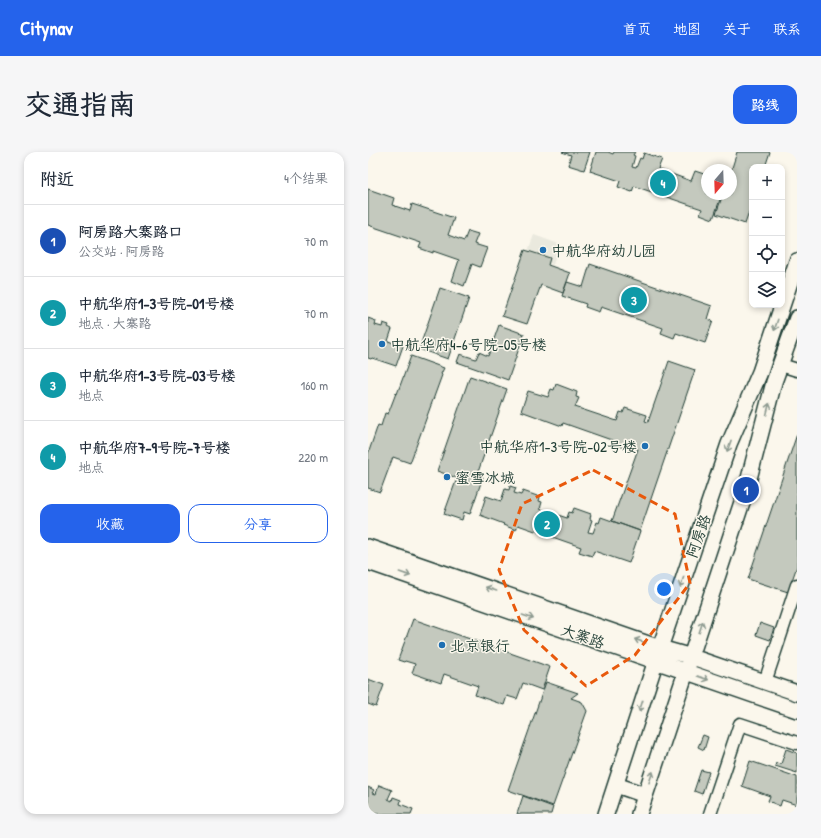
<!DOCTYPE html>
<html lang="zh">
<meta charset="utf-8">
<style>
:root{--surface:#fff;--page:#f6f6f7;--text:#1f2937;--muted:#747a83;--line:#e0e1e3;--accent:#2563eb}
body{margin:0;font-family:"Patrick Hand","LXGW WenKai TC",sans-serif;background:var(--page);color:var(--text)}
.controls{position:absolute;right:12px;top:12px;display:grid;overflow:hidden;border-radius:8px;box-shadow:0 2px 6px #0003}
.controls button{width:36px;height:36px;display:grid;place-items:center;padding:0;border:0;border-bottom:1px solid var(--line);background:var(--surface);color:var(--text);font:20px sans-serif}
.compass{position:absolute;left:333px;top:12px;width:36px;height:36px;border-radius:50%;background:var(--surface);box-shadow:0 2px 6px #0003;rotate:199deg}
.you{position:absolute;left:296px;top:437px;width:14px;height:14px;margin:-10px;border:3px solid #fff;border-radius:50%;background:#1a73e8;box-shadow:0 0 0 6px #1a73e833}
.badge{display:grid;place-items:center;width:26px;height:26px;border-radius:50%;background:var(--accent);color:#fff;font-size:13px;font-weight:700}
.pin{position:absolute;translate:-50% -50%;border:2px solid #fff;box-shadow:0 1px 4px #0006}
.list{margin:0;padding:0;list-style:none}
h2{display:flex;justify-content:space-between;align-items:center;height:52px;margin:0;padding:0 16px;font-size:17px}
h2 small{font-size:13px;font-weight:400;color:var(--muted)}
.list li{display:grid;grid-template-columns:26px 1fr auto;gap:12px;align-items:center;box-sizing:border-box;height:72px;padding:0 16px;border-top:1px solid var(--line)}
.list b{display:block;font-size:15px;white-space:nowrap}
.list p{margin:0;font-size:13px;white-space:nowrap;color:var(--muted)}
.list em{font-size:13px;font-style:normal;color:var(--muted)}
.actions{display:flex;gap:8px;padding:12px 16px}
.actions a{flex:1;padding:9px 0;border:1px solid var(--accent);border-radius:12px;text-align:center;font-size:14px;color:var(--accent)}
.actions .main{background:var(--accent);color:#fff}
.icon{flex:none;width:22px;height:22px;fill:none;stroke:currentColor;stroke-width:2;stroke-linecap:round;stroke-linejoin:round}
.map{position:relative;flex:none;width:429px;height:662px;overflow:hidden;border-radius:12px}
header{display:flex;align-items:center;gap:24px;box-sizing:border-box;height:56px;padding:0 20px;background:var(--accent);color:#fff}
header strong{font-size:19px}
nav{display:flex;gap:22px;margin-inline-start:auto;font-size:14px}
.intro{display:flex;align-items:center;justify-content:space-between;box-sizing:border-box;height:96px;padding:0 24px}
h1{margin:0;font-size:28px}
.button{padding:10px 18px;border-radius:12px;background:var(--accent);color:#fff;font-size:14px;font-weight:700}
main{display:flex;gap:24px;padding:0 24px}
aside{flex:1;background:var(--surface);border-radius:12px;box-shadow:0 2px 6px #0003}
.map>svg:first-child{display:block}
.built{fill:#eae9de}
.building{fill:#c4c9be;stroke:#1f3d34}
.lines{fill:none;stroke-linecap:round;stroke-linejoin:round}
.minor-casing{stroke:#1f3d34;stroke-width:15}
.major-casing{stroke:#1f3d34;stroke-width:18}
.minor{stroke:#fbf7ec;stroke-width:12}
.major{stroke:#fbf7ec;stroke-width:15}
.oneway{stroke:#8d9a90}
.marked{fill:none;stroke:#e8590c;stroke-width:3;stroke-dasharray:8 5;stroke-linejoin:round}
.poi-dot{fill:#1f6fb2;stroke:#fbf7ec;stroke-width:1.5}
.labels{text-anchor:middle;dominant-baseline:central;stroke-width:3;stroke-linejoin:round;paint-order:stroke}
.poi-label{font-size:15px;fill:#1f3d34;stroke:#fbf7ec;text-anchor:start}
.street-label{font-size:15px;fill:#1f3d34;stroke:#fbf7ec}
</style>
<header>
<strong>Citynav</strong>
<nav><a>首页</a><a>地图</a><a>关于</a><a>联系</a></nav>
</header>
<div class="intro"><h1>交通指南</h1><a class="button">路线</a></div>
<main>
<aside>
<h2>附近<small>4个结果</small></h2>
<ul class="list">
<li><span class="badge" style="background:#1a4fb4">1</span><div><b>阿房路大寨路口</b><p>公交站 · 阿房路</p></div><em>70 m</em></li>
<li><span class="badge" style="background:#0f9aa8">2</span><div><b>中航华府1-3号院-01号楼</b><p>地点 · 大寨路</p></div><em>70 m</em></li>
<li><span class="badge" style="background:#0f9aa8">3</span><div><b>中航华府1-3号院-03号楼</b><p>地点</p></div><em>160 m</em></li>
<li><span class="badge" style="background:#0f9aa8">4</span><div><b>中航华府7-9号院-7号楼</b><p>地点</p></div><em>220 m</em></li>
</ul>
<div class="actions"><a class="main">收藏</a><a>分享</a></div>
</aside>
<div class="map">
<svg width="429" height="662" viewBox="0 0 429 662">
<rect width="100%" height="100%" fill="#fbf7ec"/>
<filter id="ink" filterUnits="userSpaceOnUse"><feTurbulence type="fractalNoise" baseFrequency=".025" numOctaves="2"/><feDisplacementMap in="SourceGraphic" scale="8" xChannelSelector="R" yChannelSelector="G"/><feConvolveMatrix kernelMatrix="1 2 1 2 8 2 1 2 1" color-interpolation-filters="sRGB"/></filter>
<g filter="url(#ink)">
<path class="built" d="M166 83 191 92 185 113 158 104Z"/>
<path class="building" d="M194 0H222L216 18 200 13 203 3Z
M228 0H240L245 2 246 0H267L265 3 267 4 264 15 268 16 272 6 274 7 276 1 294 7 290 17 323 29 327 19 339 23V42H342L346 44 347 42H354L345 67 332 62 334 57 266 34 264 40 250 35 252 29 222 19Z
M369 0H402L397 15H384V52L377 72 348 62 355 42H363V19Z
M0 37 26 46 24 53 42 59 44 52 86 66 80 83 96 89 100 79 110 82 106 92 119 96 112 115 104 112 96 134 84 129 91 108 65 99V101L51 96 53 91 0 73Z
M157 98 182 106 180 113 202 121 195 141 173 133 159 172 134 164Z
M222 112 344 154 340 167 345 169 337 191 308 181 306 186 293 181 295 176 233 155 231 160 217 155 218 152 194 144 199 130 215 135Z
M72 136 101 146 80 207 51 197Z
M0 166 8 169 7 173 14 175 15 171 21 173 20 175 24 177 20 189 35 194 28 214 4 206 3 207 0 206Z
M131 173 156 182 140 228 89 210 92 202 108 207 111 200 120 204Z
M43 204 76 216 73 222 74 223 42 311 25 305 12 340 0 336V302L10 273 13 274 17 261 20 262 28 241 29 242Z
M301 209 327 218 272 379 244 369 270 297 265 295 264 298 248 293 249 290 195 271 194 274 153 259 160 239 180 245 183 237 186 238 188 232 209 240 208 245 211 246 207 255 249 269 252 260 255 261 257 256 279 263 277 269 280 270Z
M102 224 139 237 109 323 115 325 102 362 96 360 94 368 76 362 89 326 69 319Z
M429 282V414L420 440 380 427Z
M142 334 148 336 146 341 153 343 155 339 172 345 171 349 174 350 172 357 199 366 201 360 204 361 206 356 223 362 222 367 224 368 220 380 225 381 229 370 231 371 233 365 272 379 261 411 226 399 224 404 211 400 213 395 150 373 148 378 135 373 136 372 112 363 118 344 133 349 137 337 141 338Z
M45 467 182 515 174 538 155 531 149 547 139 544 136 553 107 543 110 534 76 522 73 531 44 521 47 512 37 509 36 510 30 508Z
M392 471 406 476 402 488 388 483Z
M0 527 16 533 8 555 0 552Z
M178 530 210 541 203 546 214 550 219 559 185 654 140 638Z
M335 583 340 585 336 598 330 595Z
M418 597 429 601V621L407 614 408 611 413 612Z
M382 609 429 625V653L414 648 412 654 400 649 402 644 374 634Z
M333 618 341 620 334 642 326 639Z
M11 633 24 638 20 647 24 649 25 645 33 648 32 652 45 657 43 662H0V635L6 638 4 641 8 642Z
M155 644 185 655 183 662H149Z"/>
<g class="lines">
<g class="minor-casing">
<path id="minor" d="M413 213 429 218
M397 530 429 433
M342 662 372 572 429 591"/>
</g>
<g class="major-casing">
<path id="major" d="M0 395 292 496 324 505 429 541
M0 410 429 558
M248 633 277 643
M238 662 292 496 361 292 392 220 429 109
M271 662 378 338 406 230 429 166"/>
</g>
<use href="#minor" class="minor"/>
<use href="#major" class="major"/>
</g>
<defs><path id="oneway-shaft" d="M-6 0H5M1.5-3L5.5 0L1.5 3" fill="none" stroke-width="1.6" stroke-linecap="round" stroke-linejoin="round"/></defs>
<g class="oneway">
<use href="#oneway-shaft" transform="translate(408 173) rotate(108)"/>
<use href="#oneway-shaft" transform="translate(400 257) rotate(-76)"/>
<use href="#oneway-shaft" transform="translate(361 294) rotate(110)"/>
<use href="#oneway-shaft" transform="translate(37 422) rotate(19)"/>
<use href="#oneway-shaft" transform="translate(314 430) rotate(109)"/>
<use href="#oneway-shaft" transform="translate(123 437) rotate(-161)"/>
<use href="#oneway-shaft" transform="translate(160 465) rotate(19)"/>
<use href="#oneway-shaft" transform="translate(333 475) rotate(-72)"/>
<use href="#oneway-shaft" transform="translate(272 489) rotate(-161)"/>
<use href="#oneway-shaft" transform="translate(335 526) rotate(19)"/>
<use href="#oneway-shaft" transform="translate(273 554) rotate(108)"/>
<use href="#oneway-shaft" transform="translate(283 625) rotate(-71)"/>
</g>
</g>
<path class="marked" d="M225 318 307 362 322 431 267 503 218 534 156 478 131 418 154 352Z"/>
<g class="poi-dot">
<circle cx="175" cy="98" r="4"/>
<circle cx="14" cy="192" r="4"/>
<circle cx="277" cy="294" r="4"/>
<circle cx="79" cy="325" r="4"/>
<circle cx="74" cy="493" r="4"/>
</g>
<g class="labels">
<g class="poi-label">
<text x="183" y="98">中航华府幼儿园</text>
<text x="22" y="192">中航华府4-6号院-05号楼</text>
<text x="269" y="294" text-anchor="end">中航华府1-3号院-02号楼</text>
<text x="87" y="325">蜜雪冰城</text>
<text x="82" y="493">北京银行</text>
</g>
<g class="street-label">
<text transform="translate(330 384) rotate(-71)">阿房路</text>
<text transform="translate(215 484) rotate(19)">大寨路</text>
</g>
</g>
</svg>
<div class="controls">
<button>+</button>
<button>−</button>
<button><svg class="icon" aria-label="locate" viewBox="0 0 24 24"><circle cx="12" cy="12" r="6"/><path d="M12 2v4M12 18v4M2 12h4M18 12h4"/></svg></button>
<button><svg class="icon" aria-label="layers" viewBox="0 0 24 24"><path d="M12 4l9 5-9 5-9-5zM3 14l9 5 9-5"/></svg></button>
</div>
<svg class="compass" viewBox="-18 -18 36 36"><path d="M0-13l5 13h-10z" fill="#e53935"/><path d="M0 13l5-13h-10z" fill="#747a83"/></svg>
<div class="you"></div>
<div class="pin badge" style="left:378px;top:338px;background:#1a4fb4">1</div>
<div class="pin badge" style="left:179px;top:372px;background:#0f9aa8">2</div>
<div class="pin badge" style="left:266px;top:148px;background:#0f9aa8">3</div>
<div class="pin badge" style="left:295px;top:31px;background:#0f9aa8">4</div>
</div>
</main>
